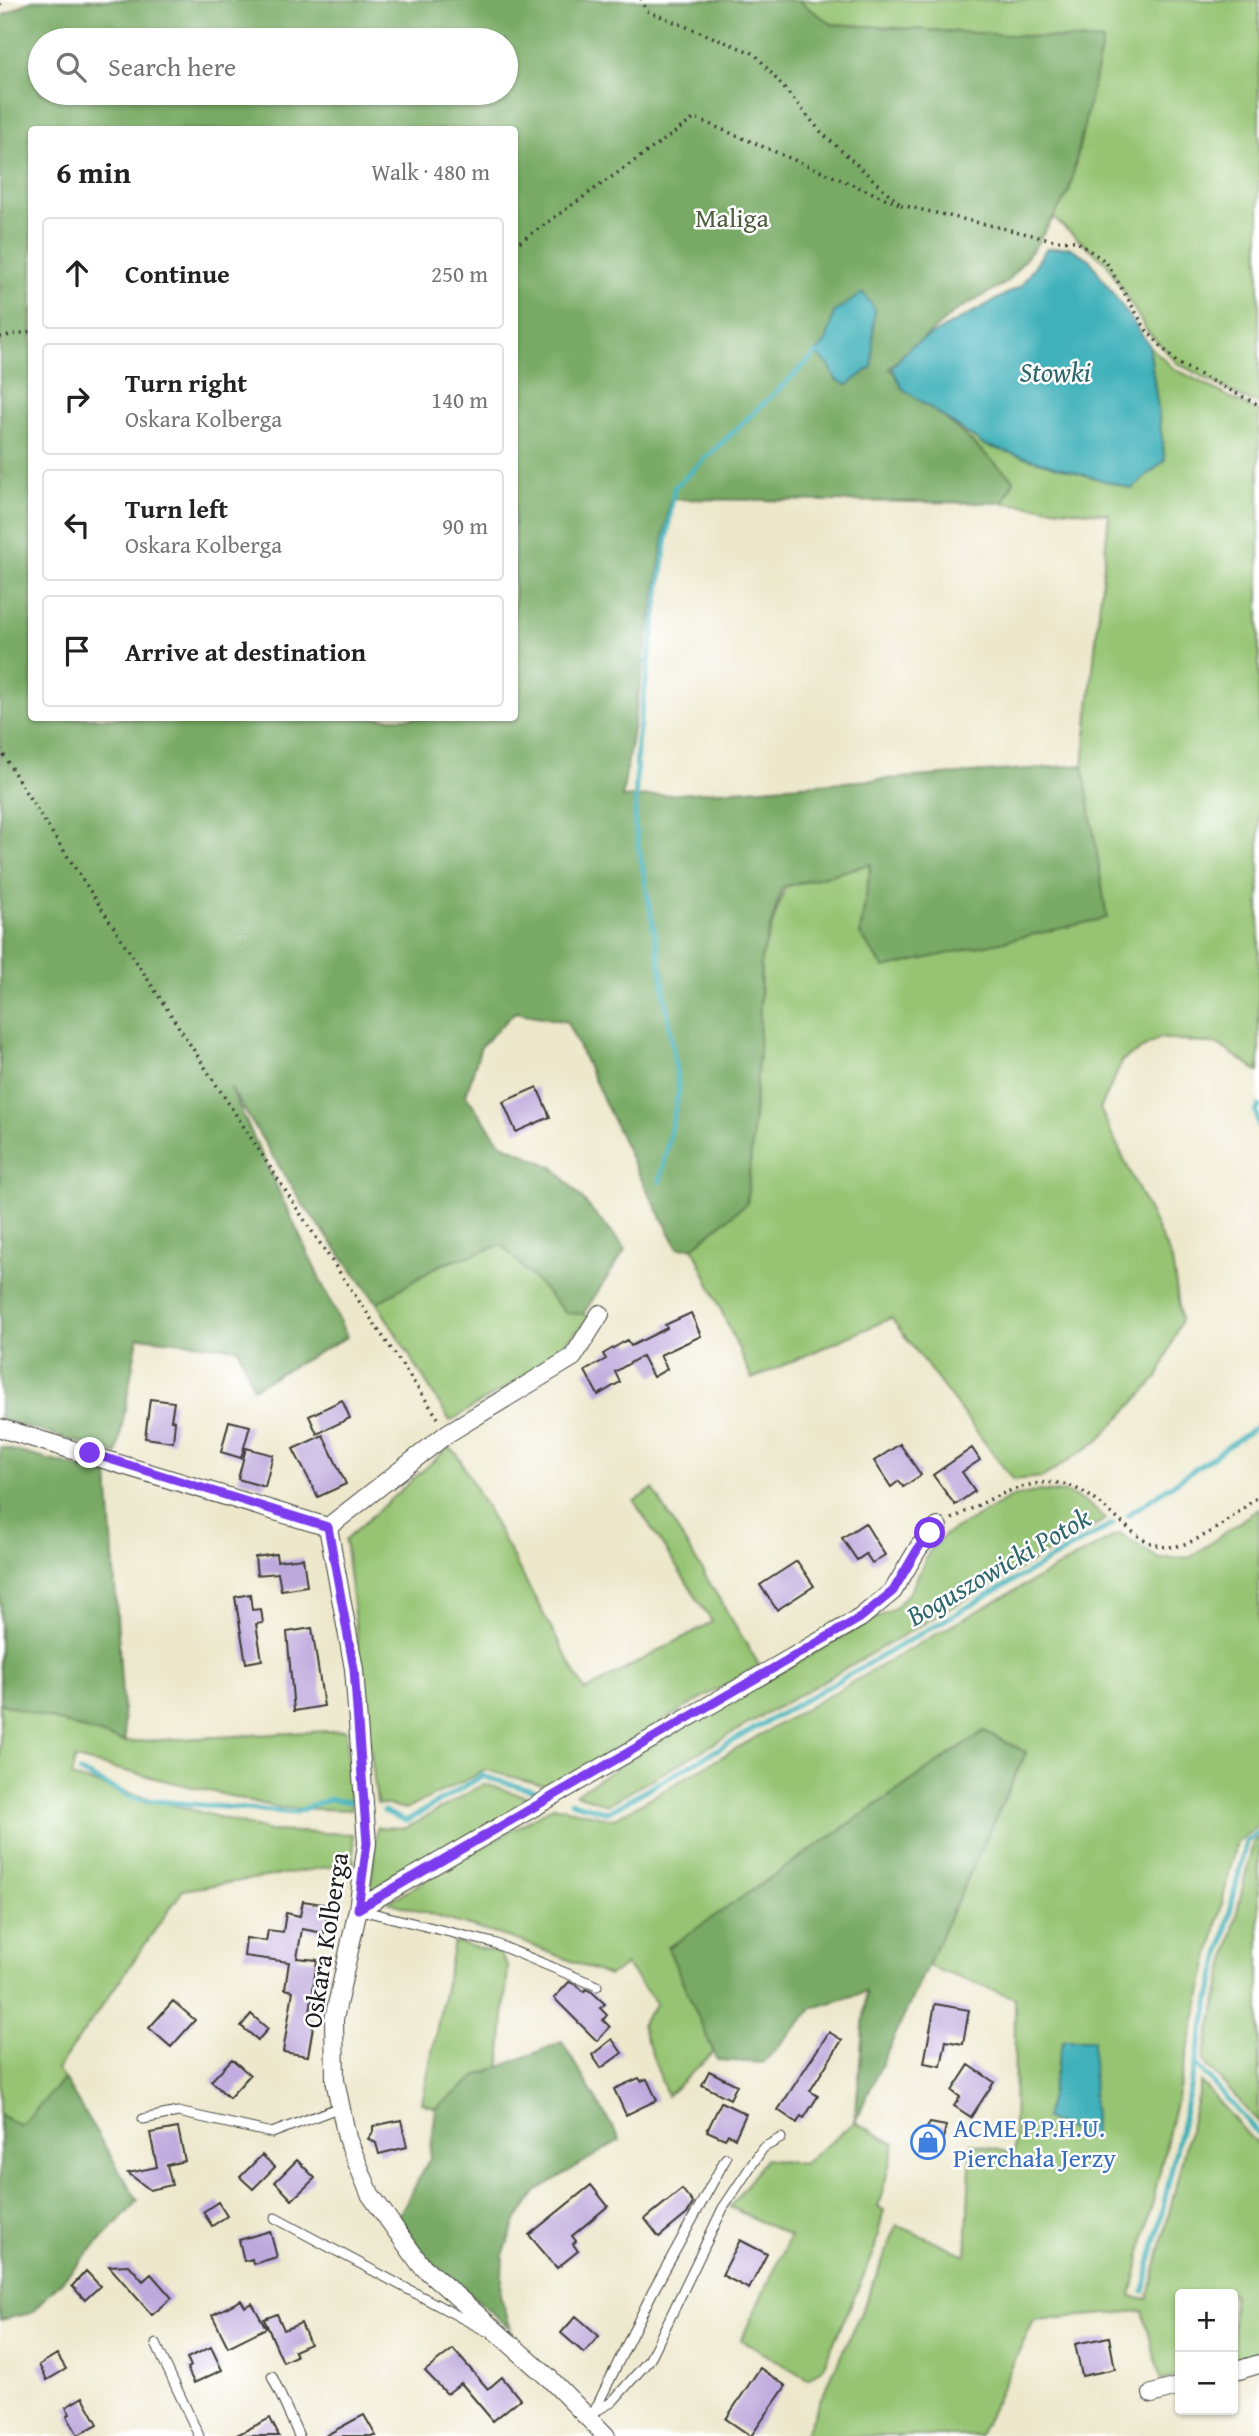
<!DOCTYPE html>
<meta charset="utf-8">
<style>
:root{--surface:#fff;--page:#f2f2f2;--text:#222;--muted:#767676;--line:#e0e0e0}
body{margin:0;font-family:"Gentium Book Plus",serif;background:var(--page);color:var(--text)}
.controls{position:absolute;right:21px;bottom:21px;display:grid;overflow:hidden;border-radius:7px;box-shadow:0 2px 5px #0004}
.controls button{width:63px;height:63px;display:grid;place-items:center;padding:0;border:0;border-bottom:2px solid var(--line);background:var(--surface);color:var(--text);font:35px sans-serif}
.stop{position:absolute;width:21px;height:21px;margin:-16px;border:5px solid #7c3aed;border-radius:50%;background:#fff}
.stop.end{background:#7c3aed;border-color:#fff;box-shadow:0 2px 7px #0008}
.list{margin:0;padding:0;list-style:none}
h2{display:flex;justify-content:space-between;align-items:center;height:91px;margin:0;padding:0 28px;font-size:30px}
h2 small{font-size:23px;font-weight:400;color:var(--muted)}
.list li{display:grid;grid-template-columns:46px 1fr auto;gap:21px;align-items:center;box-sizing:border-box;height:112px;margin:0 14px 14px;padding:0 14px;border:2px solid var(--line);border-radius:7px}
.list b{display:block;font-size:26px;white-space:nowrap}
.list p{margin:0;font-size:23px;white-space:nowrap;color:var(--muted)}
.list em{font-size:23px;font-style:normal;color:var(--muted)}
.icon{flex:none;width:38px;height:38px;fill:none;stroke:currentColor;stroke-width:2;stroke-linecap:round;stroke-linejoin:round}
.map{position:relative;flex:none;width:1259px;height:2436px;overflow:hidden}
.search{position:absolute;background:var(--surface);box-shadow:0 2px 5px #0004;left:28px;top:28px;width:490px;height:77px;display:flex;align-items:center;gap:18px;box-sizing:border-box;padding:0 24px;border-radius:38px;color:var(--muted);font-size:26px}
.panel{position:absolute;background:var(--surface);box-shadow:0 2px 5px #0004;left:28px;top:126px;width:490px;height:595px;border-radius:7px}
.map>svg:first-child{display:block}
.green{fill:#96c473;stroke:#597048;stroke-width:2}
.forest{fill:#78aa65;stroke:#4a6340;stroke-width:2;fill-rule:evenodd}
.water{fill:#41b1ba;stroke:#2e666b;stroke-width:2}
.lines{fill:none;stroke-linecap:round;stroke-linejoin:round}
.stream{stroke:#41b1ba;stroke-width:5}
.building{fill:#bea9dd}
.lane-casing{stroke:#3b3b36;stroke-width:11}
.street-casing{stroke:#3b3b36;stroke-width:20}
.path{stroke:#3b3b36;stroke-width:3.5;stroke-dasharray:2 5;stroke-linecap:butt}
.lane{stroke:#fff;stroke-width:9}
.street{stroke:#fff;stroke-width:18}
.route{stroke:#7c3aed;stroke-width:9}
.labels{text-anchor:middle;dominant-baseline:central;stroke-width:5;stroke-linejoin:round;paint-order:stroke}
.park-label{font-size:26px;fill:#4d5f3f;stroke:#fff}
.street-label{font-size:26px;fill:#1c1c1c;stroke:#fff}
.shop-label{font-size:26px;fill:#366cbe;stroke:#fff;text-anchor:start}
.water-label{font-size:28px;font-style:italic;fill:#2e666b;stroke:#fff}
</style>
<div class="map">
<svg width="1259" height="2436" viewBox="0 0 1259 2436">
<rect width="100%" height="100%" fill="#fff"/>
<filter id="ink" filterUnits="userSpaceOnUse"><feTurbulence type="fractalNoise" baseFrequency=".0143" numOctaves="2"/><feDisplacementMap in="SourceGraphic" scale="14" xChannelSelector="R" yChannelSelector="G"/><feConvolveMatrix kernelMatrix="1 2 1 2 8 2 1 2 1" color-interpolation-filters="sRGB"/></filter>
<filter id="wash" filterUnits="userSpaceOnUse"><feTurbulence type="fractalNoise" baseFrequency=".00686" numOctaves="4" result="noise"/><feDisplacementMap in="SourceGraphic" scale="28" xChannelSelector="R" yChannelSelector="G"/><feGaussianBlur stdDeviation="1.57" result="paint"/><feColorMatrix in="noise" values="0 0 0 0 0 0 0 0 0 0 0 0 0 0 0 0 0 1.4 0 .05"/><feComposite in="paint" operator="in"/></filter>
<g filter="url(#wash)">
<rect width="100%" height="100%" fill="#ede8cc"/>
<path class="green" d="M797 0H1259V404L1242 398 1177 363 1147 331 1106 262 1053 218 1069 192 1102 41 831 24Z
M1149 345 1173 368 1259 412V1072L1219 1045 1160 1038 1123 1060 1100 1109 1172 1260 1181 1320 1159 1376 1098 1441 1043 1477 1013 1480 891 1318 752 1379 693 1247 747 1203 759 1051 761 959 785 887 871 864 860 933 1081 911 1083 765 1109 514 1003 503 1014 480 943 417 984 445 1165 460Z
M502 1245 566 1313 583 1314 591 1318 534 1371 450 1421 377 1303 440 1265Z
M449 1447 457 1454 585 1691 712 1622 634 1501 653 1489 759 1665 550 1787 486 1770 406 1809 377 1803 345 1540Z
M1039 1491 1068 1493 1087 1503 1106 1519 607 1805 576 1794 650 1746 896 1607 911 1590 930 1550 946 1534 1012 1497Z
M1259 1508V1825L1236 1843 1131 2296 1148 2299 1201 2082 1259 2147V2355L1233 2362V2294H1180V2376L1161 2381 1143 2311 1034 2320 979 2436H804L867 2299 897 2225 966 2255 971 2143 1014 2154 1015 1998 927 1966 1026 1753 668 1947 714 2052 667 2096 641 2024 656 2003 626 1965 609 1976 523 1942 388 1902 554 1806 613 1819 943 1630 1120 1533 1159 1559 1191 1557Z
M0 1703 125 1742 346 1730 351 1810 280 1808 75 1759 71 1777 270 1831 353 1834 354 1863 183 1890 57 2070 64 2079 21 2126 0 2115Z
M484 1784 535 1799 370 1894 377 1827 406 1828Z
M1259 1837V2123L1203 2061 1253 1842Z
M454 1942 499 1953 508 1966 500 2067 479 2075 436 2108 422 2103Z
M855 2122 895 2144 878 2208 884 2210 873 2255 822 2369 808 2379 741 2340 790 2236 730 2207 765 2159 803 2164Z"/>
<path class="forest" d="M32 0H797L832 24 1103 41 1069 192 1035 247 1006 283 957 310 889 368 1014 480 1003 503 670 499 622 798 1083 765 1107 918 884 968 860 934 871 864 782 887 761 959 759 1051 747 1203 693 1247 678 1248 637 1171 567 1022 515 1012 481 1046 466 1095 500 1143 555 1168 626 1249 583 1314 566 1313 502 1245 440 1265 377 1303 302 1203 230 1087 347 1337 253 1388 238 1348 138 1337 117 1454 0 1419V17ZM40 40H506V93H40ZM32 130H514V718H32Z
M0 1447 108 1475 125 1742 0 1703Z
M984 1731 1026 1752 855 2122 866 1992 813 2008 763 2063 717 2060 668 1948Z
M562 2042 620 2140 538 2190 517 2219 503 2255 501 2297 511 2329 424 2255 397 2219 430 2158 436 2108 479 2075Z
M64 2079 138 2201 31 2313 0 2320V2115L21 2126Z"/>
<path class="water" d="M1069 247 1089 259 1149 345 1165 460 1132 489 984 445 902 388 892 367 911 346 1021 286 1046 249Z
M863 293 874 308 872 367 848 385 836 380 830 366 816 354 827 339 834 312Z
M1063 2040H1093L1094 2140 1045 2119Z"/>
<g class="lines">
<path class="stream" d="M1259 1106 1256 1112 1259 1126
M660 1182 679 1090 660 963 635 826 637 743 674 488 816 354
M1128 1515 1259 1425
M80 1772 135 1799 293 1813 330 1799 350 1802
M571 1802 608 1812 1113 1524
M384 1811 406 1821 482 1776 534 1791
M1195 2063 1259 2134
M1144 2291 1246 1841 1259 1832"/>
</g>
<g id="blocks">
<path class="building" d="M537 1087 550 1117 516 1132 503 1102Z
M691 1313 701 1336 660 1355 667 1369 653 1377 642 1356 615 1372 620 1382 598 1395 585 1371 606 1359 603 1354 627 1340 631 1346 667 1328 665 1325Z
M150 1399 174 1402 171 1420 175 1421 173 1442 145 1438Z
M342 1400 350 1418 317 1434 309 1416Z
M229 1421 250 1426 241 1458 221 1452Z
M323 1435 346 1484 318 1497 293 1449Z
M900 1444 921 1475 903 1487 899 1481 891 1487 874 1461Z
M246 1448 273 1455 265 1487 238 1479Z
M972 1448 980 1460 962 1472 975 1491 955 1505 933 1475Z
M865 1523 885 1555 872 1563 866 1554 857 1560 842 1538Z
M276 1554 277 1561 303 1558 307 1586 281 1590 278 1573 257 1575 255 1557Z
M797 1561 814 1586 777 1610 760 1585Z
M250 1594 252 1610 261 1609 263 1623 256 1624 262 1660 246 1663 235 1597Z
M312 1628 324 1706 294 1711 287 1632Z
M303 1901 329 1905 324 1933 302 1929 297 1958 317 1960 309 2020 314 2021 308 2056 283 2052 293 1991 285 1989 289 1962 244 1956 246 1938 266 1941 268 1930 283 1932 286 1913 300 1916Z
M569 1982 577 1985 584 1992 586 1989 592 1992 605 2004 600 2008 607 2015 603 2020 610 2027 597 2041 554 1998Z
M173 2001 195 2020 171 2047 149 2028Z
M935 2004 969 2010 963 2044 946 2041 941 2066 924 2063Z
M251 2014 268 2029 258 2040 241 2026Z
M829 2032 842 2040 810 2091 818 2096 804 2118 801 2116 797 2123 778 2110Z
M612 2039 622 2053 601 2068 592 2055Z
M232 2059 250 2075 229 2098 211 2081Z
M969 2065 994 2082 971 2117 954 2106 960 2097 952 2091Z
M709 2071 737 2085 730 2099 702 2085Z
M639 2078 641 2081 647 2079 657 2100 626 2115 614 2089Z
M721 2102 746 2114 735 2138 728 2134 725 2139 707 2131Z
M401 2120 407 2147 379 2154 376 2143 368 2139 373 2132V2126Z
M930 2123 946 2126 941 2148 917 2143Z
M178 2128 185 2161 167 2165 172 2185 150 2190 128 2173 157 2167 150 2133Z
M262 2155 275 2167 253 2189 240 2177Z
M297 2160 315 2178 292 2200 275 2182Z
M591 2185 608 2206 572 2236 576 2241 573 2244 578 2251 557 2268 529 2235Z
M682 2189 693 2203 687 2214 659 2237 645 2219Z
M218 2202 227 2216 212 2226 203 2212Z
M270 2231 277 2257 253 2264 252 2259 244 2261 239 2240Z
M740 2240 767 2254 749 2289 722 2275Z
M129 2265 143 2281 151 2274 172 2298 152 2315 109 2266Z
M86 2271 100 2286 85 2300 72 2286Z
M241 2300 245 2307 252 2303 266 2328 228 2347 212 2315Z
M277 2314 284 2330 301 2323 310 2344 294 2351 296 2356 283 2362 264 2319Z
M576 2316 599 2336 584 2353 561 2333Z
M1109 2337 1115 2369 1082 2376 1075 2344Z
M211 2347 222 2370 194 2383 187 2368 191 2366 187 2358Z
M453 2349 488 2389 502 2377 520 2399 493 2421 461 2383 447 2394 425 2371Z
M57 2354 66 2369 47 2380 39 2365Z
M760 2368 786 2386 751 2436 726 2419Z
M83 2397 98 2424 78 2435 67 2416 70 2414 66 2407Z
M364 2415 376 2436H325L354 2420Z
M270 2418 279 2436H235Z"/>
</g>
</g>
<g filter="url(#ink)">
<use href="#blocks" fill-opacity="0" stroke="#3b3b36" stroke-width="2"/>
<g class="lines">
<g class="lane-casing">
<path id="lane" d="M360 1910 494 1943 597 1986
M143 2119 178 2112 272 2133 340 2107
M275 2218 486 2331
M156 2344 199 2436
M272 2376 299 2436
M594 2412 652 2293 726 2158
M588 2418 594 2412 612 2402 650 2359 723 2208 763 2148 781 2138"/>
</g>
<g class="street-casing">
<path id="street" d="M0 1428 328 1527 354 1669 367 1843 358 1909 334 2019 335 2080 347 2138 370 2194 421 2265 550 2379 606 2436
M328 1527 448 1433 573 1357 600 1314
M358 1909 860 1618 893 1591 919 1547 938 1527
M1233 2372 1259 2364
M1152 2394 1180 2386"/>
</g>
<path class="path" d="M0 5 5 0
M901 205 1054 240 1076 241 1106 262 1147 331 1177 363 1259 405
M514 246 695 118 901 205 822 133 755 54 647 11 641 0
M0 337 32 331
M0 749 23 788 313 1233 438 1418
M952 1519C981 1504 1009 1487 1041 1483 1102 1475 1128 1556 1177 1546 1208 1539 1234 1515 1259 1496"/>
<use href="#lane" class="lane"/>
<use href="#street" class="street"/>
</g>
</g>
<g class="lines" filter="url(#ink)">
<path class="route" d="M90 1453 328 1527 354 1669 367 1843 358 1909 860 1618 893 1591 919 1547 930 1533"/>
</g>
<defs>
<g id="shop-ring" transform="scale(1.75)"><circle r="9.5" fill="#fff" stroke="#3f7fe0" stroke-width="1.5"/><path d="M-5-2.5h2.3a2.7 3.5 0 0 1 5.4 0H5L5.5 6h-11ZM-1.5-2.5h3a1.5 2.3 0 0 0-3 0Z" fill="#3f7fe0"/></g>
</defs>
<g fill-rule="evenodd">
<use href="#shop-ring" x="928" y="2142"/>
</g>
<g class="labels">
<g class="park-label">
<text x="732" y="217">Maliga</text>
</g>
<g class="street-label">
<text transform="translate(325 1940) rotate(-81)">Oskara Kolberga</text>
</g>
<g class="shop-label">
<text x="953" y="2127">ACME P.P.H.U.<tspan x="953" dy="30">Pierchała Jerzy</tspan></text>
</g>
<g class="water-label">
<text x="1055" y="371">Stowki</text>
<text transform="translate(998 1566) rotate(-30)">Boguszowicki Potok</text>
</g>
</g>
</svg>
<div class="controls">
<button>+</button>
<button>−</button>
</div>
<div class="stop" style="left:930px;top:1533px"></div>
<div class="stop end" style="left:90px;top:1453px"></div>
<div class="search"><svg class="icon" aria-label="search" viewBox="0 0 24 24"><circle cx="10" cy="10" r="6"/><path d="M15 15l6 6"/></svg>Search here</div>
<section class="panel">
<h2>6 min<small>Walk · 480 m</small></h2>
<ul class="list">
<li><svg class="icon" aria-label="ahead" viewBox="0 0 24 24"><path d="M12 20V5M6 11l6-6 6 6"/></svg><div><b>Continue</b></div><em>250 m</em></li>
<li><svg class="icon" aria-label="right" viewBox="0 0 24 24"><path d="M7 20v-9h11M14 6l5 5-5 5"/></svg><div><b>Turn right</b><p>Oskara Kolberga</p></div><em>140 m</em></li>
<li><svg class="icon" aria-label="left" viewBox="0 0 24 24"><path d="M17 20v-9H6M10 6l-5 5 5 5"/></svg><div><b>Turn left</b><p>Oskara Kolberga</p></div><em>90 m</em></li>
<li><svg class="icon" aria-label="arrive" viewBox="0 0 24 24"><path d="M6 21V4h12l-3 4 3 4H6"/></svg><div><b>Arrive at destination</b></div></li>
</ul>
</section>
</div>
